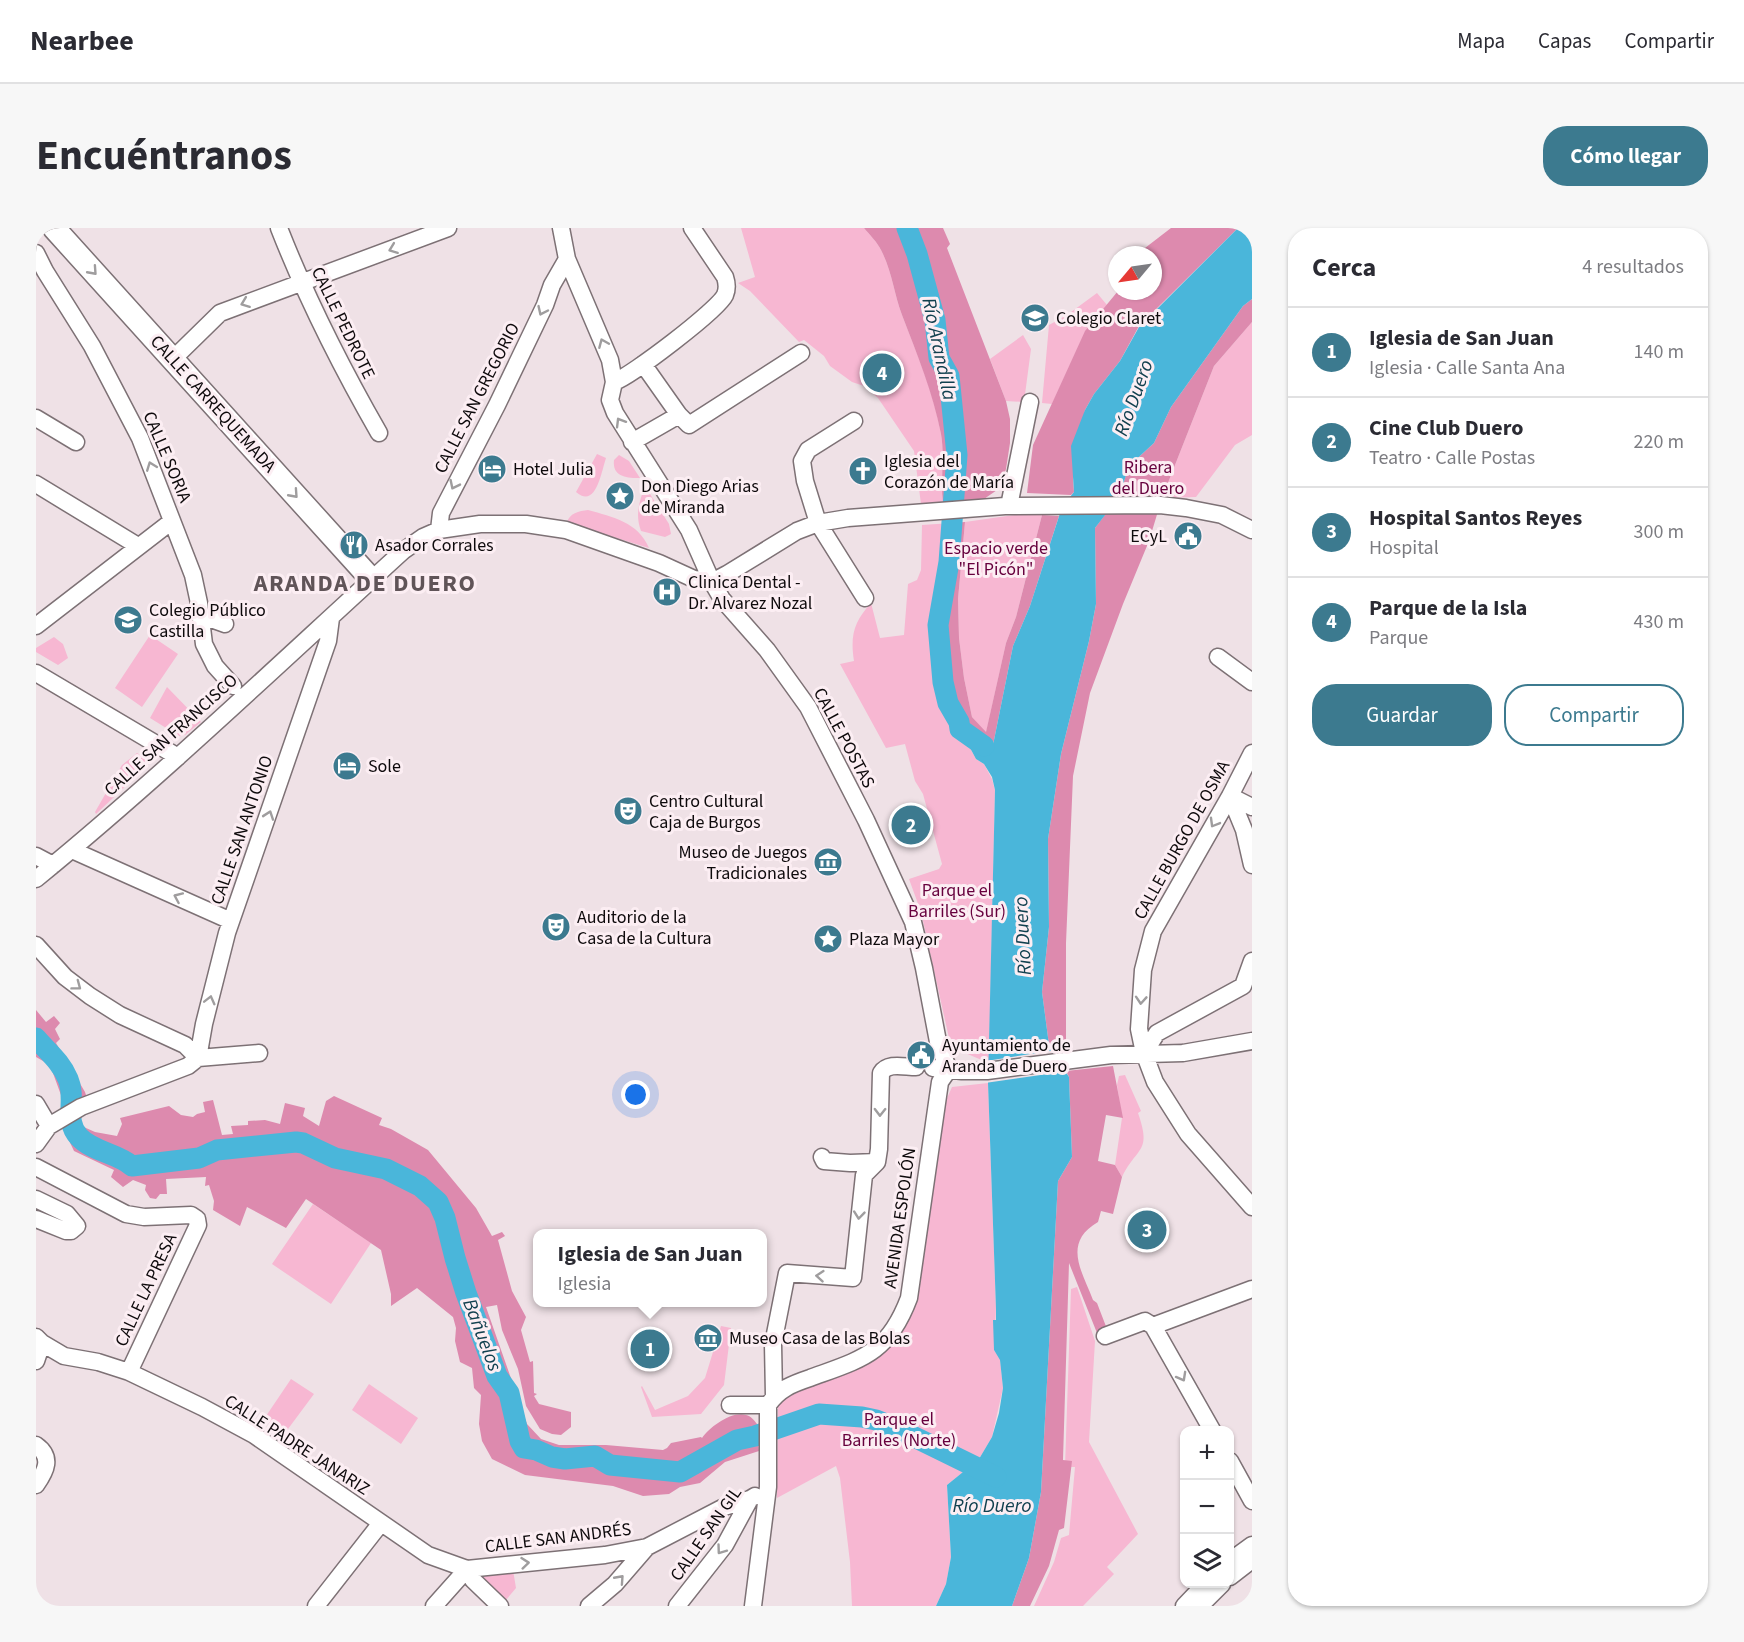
<!DOCTYPE html>
<html lang="es">
<meta charset="utf-8">
<style>
:root{--surface:#fff;--page:#f7f7f7;--text:#2b2b33;--muted:#7c7c81;--line:#e1e1e2;--accent:#3c7a8f}
body{margin:0;font-family:"Source Sans 3",sans-serif;background:var(--page);color:var(--text)}
.controls{position:absolute;right:18px;bottom:18px;display:grid;overflow:hidden;border-radius:12px;box-shadow:0 2px 4px #0004}
.controls button{width:54px;height:54px;display:grid;place-items:center;padding:0;border:0;border-bottom:2px solid var(--line);background:var(--surface);color:var(--text);font:30px sans-serif}
.compass{position:absolute;left:1072px;top:18px;width:54px;height:54px;border-radius:50%;background:var(--surface);box-shadow:0 2px 4px #0004;rotate:241deg}
.you{position:absolute;left:600px;top:867px;width:21px;height:21px;margin:-15px;border:4px solid #fff;border-radius:50%;background:#1a73e8;box-shadow:0 0 0 9px #1a73e833}
.badge{display:grid;place-items:center;width:39px;height:39px;border-radius:50%;background:var(--accent);color:#fff;font-size:20px;font-weight:700}
.pin{position:absolute;translate:-50% -50%;border:3px solid #fff;box-shadow:0 2px 6px #0006}
.popup{position:absolute;left:497px;top:1001px;width:234px;height:78px;box-sizing:border-box;display:grid;place-content:center;border-radius:12px;background:var(--surface);filter:drop-shadow(0 2px 4px #0005);font-size:20px;white-space:nowrap;color:var(--muted)}
.popup b{font-size:22px;color:var(--text)}
.popup::after{content:'';position:absolute;left:50%;top:100%;margin-left:-12px;border:12px solid transparent;border-top-color:var(--surface)}
.list{margin:0;padding:0;list-style:none}
h2{display:flex;justify-content:space-between;align-items:center;height:78px;margin:0;padding:0 24px;font-size:26px}
h2 small{font-size:20px;font-weight:400;color:var(--muted)}
.list li{display:grid;grid-template-columns:39px 1fr auto;gap:18px;align-items:center;box-sizing:border-box;height:90px;padding:0 24px;border-top:2px solid var(--line)}
.list b{display:block;font-size:22px;white-space:nowrap}
.list p{margin:0;font-size:20px;white-space:nowrap;color:var(--muted)}
.list em{font-size:20px;font-style:normal;color:var(--muted)}
.actions{display:flex;gap:12px;padding:18px 24px}
.actions a{flex:1;padding:14px 0;border:2px solid var(--accent);border-radius:24px;text-align:center;font-size:21px;color:var(--accent)}
.actions .main{background:var(--accent);color:#fff}
.icon{flex:none;width:33px;height:33px;fill:none;stroke:currentColor;stroke-width:2;stroke-linecap:round;stroke-linejoin:round}
.map{position:relative;flex:none;width:1216px;height:1378px;overflow:hidden;border-radius:24px}
header{display:flex;align-items:center;gap:36px;box-sizing:border-box;height:84px;padding:0 30px;background:var(--surface);border-bottom:2px solid var(--line)}
header strong{font-size:28px}
nav{display:flex;gap:33px;margin-inline-start:auto;font-size:21px}
.intro{display:flex;align-items:center;justify-content:space-between;box-sizing:border-box;height:144px;padding:0 36px}
h1{margin:0;font-size:42px}
.button{padding:15px 27px;border-radius:24px;background:var(--accent);color:#fff;font-size:21px;font-weight:700}
main{display:flex;gap:36px;padding:0 36px}
aside{flex:1;background:var(--surface);border-radius:24px;box-shadow:0 2px 4px #0004}
.map>svg:first-child{display:block}
.green{fill:#f7b7d2}
.forest{fill:#dd8aae}
.water{fill:#4ab6da}
.pier{fill:#efe1e6}
.lines{fill:none;stroke-linecap:round;stroke-linejoin:round}
.river{stroke:#4ab6da;stroke-width:21}
.minor-casing{stroke:#7d7175;stroke-width:19}
.major-casing{stroke:#7d7175;stroke-width:25}
.minor{stroke:#fff;stroke-width:16}
.major{stroke:#fff;stroke-width:22}
.oneway{stroke:#9f9d9e}
.labels{text-anchor:middle;dominant-baseline:central;stroke-width:6;stroke-linejoin:round;paint-order:stroke}
.poi-label{font-size:18px;fill:#0e0a0c;stroke:#fceef3;text-anchor:start}
.street-label{font-size:18px;fill:#0e0a0c;stroke:#fceef3}
.park-label{font-size:18px;fill:#66003d;stroke:#fceef3}
.water-label{font-size:20px;font-style:italic;fill:#11404f;stroke:#fceef3}
.district-label{font-size:24px;font-weight:bold;letter-spacing:1.5px;fill:#605458;stroke:#fceef3}
</style>
<header>
<strong>Nearbee</strong>
<nav><a>Mapa</a><a>Capas</a><a>Compartir</a></nav>
</header>
<div class="intro"><h1>Encuéntranos</h1><a class="button">Cómo llegar</a></div>
<main>
<div class="map">
<svg width="1216" height="1378" viewBox="0 0 1216 1378">
<rect width="100%" height="100%" fill="#efe1e6"/>
<path class="green" d="M705 0H828C834 7 841 14 845 22 856 43 858 66 866 87 881 126 898 165 905 206 909 229 904 252 907 275L885 276 878 223 842 170 828 158 816 154 794 138 788 128 768 112 763 114 714 63 702 55 719 49Z
M1061 65 1071 77 1049 104 1016 176 1006 175 1013 97 1031 87Z
M1216 94V207L1199 217 1160 269 1126 270 1178 138Z
M987 107 995 121 988 174 970 173 954 131Z
M561 226 570 230C565 245 560 281 540 264Z
M583 227 593 233 604 250C591 250 576 249 578 232Z
M609 258 633 296 635 306 629 309 605 303C599 287 603 274 609 258Z
M552 282C577 289 602 294 613 320L531 295C533 285 543 283 552 282Z
M978 287H1006L980 389 970 415 950 505 936 489 928 450 923 410 922 371 929 294Z
M916 295 912 343 903 394 910 466 924 501 940 531 948 536 956 551 959 562 953 833H948L915 819 885 684 873 651 903 641 906 636 887 566 879 553 869 516 850 520 804 436 818 433C814 407 818 394 835 375L844 410 868 407 872 356 881 352 885 342 886 297Z
M114 407 142 426 106 479 79 460Z
M18 409 27 416 32 430 22 437 0 424V420Z
M131 459 165 494 149 507 143 508 114 490Z
M101 525 110 531V539L60 586 59 584 86 537Z
M1089 847 1105 883 1102 885C1116 925 1101 918 1086 949L1079 937 1086 890 1081 857 1083 848Z
M952 855 960 1081 958 1122 964 1131 967 1160 956 1209 943 1231 911 1257 915 1329 910 1356 900 1378H816L814 1334 804 1250 800 1238 741 1270 742 1174 750 1166C790 1151 843 1142 867 1102 871 1095 874 1087 877 1080L908 877 916 859Z
M277 976 335 1015 295 1076 236 1036Z
M1041 1059 1059 1113 1053 1214 1102 1306 1071 1339 1078 1346 1047 1378H998L1018 1334 1025 1310 1033 1307 1039 1239H1029L1035 1061Z
M685 1098 695 1100 688 1157 665 1186 616 1189 605 1159 606 1158 619 1182 652 1168 669 1150Z
M255 1151 278 1166 249 1205 228 1191Z
M333 1156 382 1190 365 1216 316 1182Z
M477 1342 480 1360 470 1372 446 1348Z"/>
<path class="forest" d="M828 0H907L914 16 911 20 970 173 974 191V215L970 241 964 260 948 271 907 275C904 252 909 229 905 206 897 165 881 126 866 87 858 66 856 43 845 22 841 14 834 7 828 0Z
M1135 0H1202L1103 98 1084 133 1058 166 1049 182 1037 251 1038 264 1035 267 991 265 997 217 1049 103 1082 63H1117V27H1105L1109 20Z
M1216 71V94L1178 138 1126 270 1113 313 1087 376 1054 465 1037 548 1030 715V821L1017 823 1013 817 1006 764 1013 699 1012 611 1025 526 1053 413 1060 376 1059 300 1083 268 1093 238 1118 215 1135 179 1207 78Z
M1006 287 1023 288 994 378 977 418 956 522 930 501H924L923 494 912 475 907 454 902 397 913 334 916 295 929 294 922 371 923 410 928 450 936 489 950 504 970 415 980 389Z
M0 782 10 794 18 788 24 795 19 801 24 811 20 815 49 864 53 876 36 884 29 878 14 837 0 829Z
M1077 838 1087 890 1070 887 1062 933 1079 937 1086 949 1077 986 1065 983 1062 994C1026 1015 1046 1043 1057 1072L1061 1075 1071 1101 1063 1110 1033 1035 1027 1232 1036 1233 1028 1300 1023 1302 1013 1338 994 1378H976L993 1330 1005 1264 1022 953 1036 929 1033 849 1030 843Z
M298 868 346 890 343 897 355 901 392 922 440 980 456 1008 466 1004 469 1008 462 1012 476 1063 490 1089 485 1102 494 1134 497 1133 498 1165 501 1166 498 1168 503 1176 535 1184V1199L525 1207 516 1206 504 1201 490 1178 482 1141 466 1102 461 1077 450 1079 491 1196 505 1211 523 1217H570L627 1222 631 1220 635 1215 665 1209 666 1210C674 1199 695 1183 710 1187 715 1188 718 1192 721 1196L723 1223 689 1234 664 1255 644 1259 633 1266 607 1268 577 1258 489 1247 456 1231 446 1213 443 1196 445 1167 438 1160 436 1140 424 1134 419 1113 420 1100 417 1089 381 1060 355 1078V1066L345 1022 270 971 250 1000 211 979 204 998 177 982 178 973 173 957 169 958 170 949 130 951 131 966H124L120 971 114 970 109 962 110 957 97 952 87 959 75 949 78 942 38 923 28 902 41 896 59 904 81 908 86 896 84 890 133 878 145 887 157 889 161 886 169 884 167 874 177 872 186 907 197 906 195 898 212 897V893L229 892 244 896 249 875 269 880 267 888 283 898 290 873Z"/>
<path class="water" d="M1202 0H1216V71L1207 78 1135 179 1118 215 1093 238 1083 269 1059 300 1060 376 1053 413 1025 526 1012 611 1013 699 1006 764 1013 817 1033 849 1036 929 1022 953 1005 1264 993 1330 976 1378H900L910 1356 915 1329 911 1257 943 1231 956 1209 963 1185 967 1160 964 1132 958 1122 957 1092H960V1081L952 855 959 562 956 549 948 536 940 531 924 501 930 500 956 522 977 418 994 378 1026 279 1038 264 1035 218 1049 182 1058 166 1084 133 1103 99Z"/>
<path class="pier" d="M1020 822 1033 843 949 855 950 833Z"/>
<g class="lines">
<path class="river" d="M871 0 881 26 899 92 903 130 913 148 921 227 913 334 902 397 907 454 912 475 923 494 924 501 948 518
M0 810C12 824 25 834 32 851 41 872 27 892 43 909 57 924 81 925 96 938L163 930 181 922 260 914 267 915 299 930 350 941 384 958 402 974 409 990 419 1030 430 1065 461 1148 473 1165 484 1213 488 1220 500 1222 516 1229 529 1231 559 1228 574 1237 644 1244 701 1212 719 1208 783 1186 826 1189 840 1192 862 1201 960 1249"/>
<g class="minor-casing">
<path id="minor" d="M243 0C272 74 304 137 343 205
M525 0 531 31 574 132 578 154 574 172 579 185 653 302 676 354 686 371 731 422 772 479 830 592 877 694 888 740 903 819 913 841
M0 25 9 43 56 118 104 210 157 347 163 375 168 416 179 438 197 458
M137 131 184 85 412 0
M607 136 643 187 653 197 765 125
M578 154C595 148 682 82 689 67 692 60 691 55 689 49L656 0
M0 190 40 214
M818 193 772 222 766 233 769 253 782 295 829 370
M596 214 643 187
M0 256 102 318
M973 278 994 174
M403 302 405 285 461 177 509 77 516 57 531 31
M676 354 691 346 761 303 782 295 812 290 969 278 1124 277 1150 280 1186 287 1216 302
M164 387 189 396
M0 398 136 293
M1182 429 1216 454
M0 445 142 529
M1216 525 1194 568 1117 703 1107 742 1103 801 1108 825 1119 854 1152 906 1216 979
M1194 568 1208 602 1216 637
M1194 568 1216 579
M36 622 195 693
M0 628 17 637
M0 651C127 547 246 433 367 323L387 309 403 302 444 296H490L530 302 623 335 658 351 676 354
M0 717 29 749 54 768 84 787 149 817 162 830
M1108 825 1121 805 1207 758 1216 733
M162 830 168 796 191 705 292 413 295 390
M897 840 926 843H951L1075 827 1147 825 1216 813
M0 876 13 898
M0 916 13 898 45 879 152 838 162 830 223 825
M786 929 788 933 814 935 841 934
M841 934 843 921 845 845C852 834 868 839 880 839
M0 939 90 986 108 989 155 987 161 991 162 997 93 1144
M0 971 31 986 41 998 35 1003H30L0 991
M1117 1098 1176 1202
M1069 1108 1109 1093 1117 1098 1216 1061
M0 1109 6 1115 28 1128 62 1134 93 1144 166 1179 218 1207 392 1327 431 1341 569 1327 611 1319 688 1279 714 1271
M0 1133 6 1115
M738 1168 737 1116 751 1045 817 1050 828 947 841 934
M694 1177H732
M732 1177C743 1161 756 1156 774 1150 826 1131 852 1126 873 1070L904 854 913 841
M0 1217C17 1229 10 1243 0 1257
M1194 1233 1216 1273
M1194 1333 1216 1317
M431 1341 437 1352 464 1378
M1194 1349 1216 1332
M280 1378 345 1295
M398 1378 431 1341
M553 1378 579 1356 611 1319
M641 1378 689 1317 714 1271 719 1268
M717 1378 732 1259V1177
M1148 1378 1169 1356
M1164 1378 1186 1356"/>
</g>
<g class="major-casing">
<path id="major" d="M18 0 336 352"/>
</g>
<use href="#minor" class="minor"/>
<use href="#major" class="major"/>
</g>
<defs><path id="oneway-chevron" d="M-2-3.5L2.5 0L-2 3.5" fill="none" stroke-width="1.6" stroke-linecap="round" stroke-linejoin="round" transform="scale(1.5)"/></defs>
<g class="oneway">
<use href="#oneway-chevron" transform="translate(357 21) rotate(159)"/>
<use href="#oneway-chevron" transform="translate(57 43) rotate(48)"/>
<use href="#oneway-chevron" transform="translate(209 75) rotate(159)"/>
<use href="#oneway-chevron" transform="translate(506 83) rotate(115)"/>
<use href="#oneway-chevron" transform="translate(567 115) rotate(-113)"/>
<use href="#oneway-chevron" transform="translate(584 194) rotate(-121)"/>
<use href="#oneway-chevron" transform="translate(115 238) rotate(-111)"/>
<use href="#oneway-chevron" transform="translate(418 257) rotate(116)"/>
<use href="#oneway-chevron" transform="translate(258 266) rotate(48)"/>
<use href="#oneway-chevron" transform="translate(233 587) rotate(-71)"/>
<use href="#oneway-chevron" transform="translate(1178 595) rotate(120)"/>
<use href="#oneway-chevron" transform="translate(142 669) rotate(-156)"/>
<use href="#oneway-chevron" transform="translate(41 758) rotate(37)"/>
<use href="#oneway-chevron" transform="translate(174 772) rotate(-76)"/>
<use href="#oneway-chevron" transform="translate(1105 772) rotate(94)"/>
<use href="#oneway-chevron" transform="translate(844 884) rotate(91)"/>
<use href="#oneway-chevron" transform="translate(823 987) rotate(96)"/>
<use href="#oneway-chevron" transform="translate(784 1048) rotate(-175)"/>
<use href="#oneway-chevron" transform="translate(1146 1149) rotate(61)"/>
<use href="#oneway-chevron" transform="translate(685 1322) rotate(126)"/>
<use href="#oneway-chevron" transform="translate(489 1335) rotate(-6)"/>
<use href="#oneway-chevron" transform="translate(584 1351) rotate(-48)"/>
</g>
<defs>
<g id="school-disc" transform="scale(1.5)"><circle r="9.5" fill="#3c7a8f" stroke="#fceef3"/><path d="M0-5L7-2L0 1L-7-2ZM-4 1L0 2.5L4 1V4Q0 6-4 4Z" fill="#fff"/></g>
<g id="hotel-disc" transform="scale(1.5)"><circle r="9.5" fill="#3c7a8f" stroke="#fceef3"/><path d="M-6-4.5h1.5V1H6V5H4.5V3h-9V5H-6ZM-4 0a1.8 1.8 0 1 1 3.6 0ZM.5 0V-2.5h3Q6-2.5 6 0Z" fill="#fff"/></g>
<g id="church-disc" transform="scale(1.5)"><circle r="9.5" fill="#3c7a8f" stroke="#fceef3"/><path d="M-1.2-6h2.4v3.5h3.3v2.4h-3.3V6h-2.4V-.1h-3.3v-2.4h3.3Z" fill="#fff"/></g>
<g id="sight-disc" transform="scale(1.5)"><circle r="9.5" fill="#3c7a8f" stroke="#fceef3"/><path d="M0-6L1.8-2.2L6-1.7L2.9 1.2L3.7 5.4L0 3.3L-3.7 5.4L-2.9 1.2L-6-1.7L-1.8-2.2Z" fill="#fff"/></g>
<g id="civic-disc" transform="scale(1.5)"><circle r="9.5" fill="#3c7a8f" stroke="#fceef3"/><path d="M-.6-6.5H3V-4.5H.6V-3L4-1V1h2V6H-6V1h2V-1L-.6-3ZM-1.2 2.5V6h2.4V2.5Z" fill="#fff"/></g>
<g id="restaurant-disc" transform="scale(1.5)"><circle r="9.5" fill="#3c7a8f" stroke="#fceef3"/><path d="M-5-6h1v4h1v-4h1v4h1v-4h1v5L-1.5 .5V6h-2V.5L-5-1ZM5-6V6H3V1.5H1.5Q1.5-4 5-6Z" fill="#fff"/></g>
<g id="hospital-disc" transform="scale(1.5)"><circle r="9.5" fill="#3c7a8f" stroke="#fceef3"/><path d="M-5-5h3v3.5h4V-5h3V5h-3V1.5h-4V5h-3Z" fill="#fff"/></g>
<g id="theatre-disc" transform="scale(1.5)"><circle r="9.5" fill="#3c7a8f" stroke="#fceef3"/><path d="M-5-5.5Q0-4 5-5.5V0Q5 5 0 6Q-5 5-5 0ZM-3.3-2.5H-1v1.5H-3.3ZM1-2.5H3.3v1.5H1ZM-2.8 1Q0 5.5 2.8 1Z" fill="#fff"/></g>
<g id="museum-disc" transform="scale(1.5)"><circle r="9.5" fill="#3c7a8f" stroke="#fceef3"/><path d="M0-6L6-3V-2H-6V-3ZM-5-1h2V3h-2ZM-1-1h2V3h-2ZM3-1h2V3H3ZM-6 4H6V6H-6Z" fill="#fff"/></g>
</defs>
<g fill-rule="evenodd">
<use href="#school-disc" x="999" y="90"/>
<use href="#hotel-disc" x="456" y="241"/>
<use href="#church-disc" x="827" y="243"/>
<use href="#sight-disc" x="584" y="268"/>
<use href="#civic-disc" x="1152" y="308"/>
<use href="#restaurant-disc" x="318" y="317"/>
<use href="#hospital-disc" x="631" y="364"/>
<use href="#school-disc" x="92" y="392"/>
<use href="#hotel-disc" x="311" y="538"/>
<use href="#theatre-disc" x="592" y="583"/>
<use href="#museum-disc" x="792" y="634"/>
<use href="#theatre-disc" x="520" y="699"/>
<use href="#sight-disc" x="792" y="711"/>
<use href="#civic-disc" x="885" y="827"/>
<use href="#museum-disc" x="672" y="1110"/>
</g>
<g class="labels">
<g class="poi-label">
<text x="1020" y="90">Colegio Claret</text>
<text x="848" y="233">Iglesia del<tspan x="848" dy="21">Corazón de María</tspan></text>
<text x="477" y="241">Hotel Julia</text>
<text x="605" y="258">Don Diego Arias<tspan x="605" dy="21">de Miranda</tspan></text>
<text x="1131" y="308" text-anchor="end">ECyL</text>
<text x="339" y="317">Asador Corrales</text>
<text x="652" y="354">Clinica Dental -<tspan x="652" dy="21">Dr. Alvarez Nozal</tspan></text>
<text x="113" y="382">Colegio Público<tspan x="113" dy="21">Castilla</tspan></text>
<text x="332" y="538">Sole</text>
<text x="613" y="573">Centro Cultural<tspan x="613" dy="21">Caja de Burgos</tspan></text>
<text x="771" y="624" text-anchor="end">Museo de Juegos<tspan x="771" dy="21">Tradicionales</tspan></text>
<text x="541" y="689">Auditorio de la<tspan x="541" dy="21">Casa de la Cultura</tspan></text>
<text x="813" y="711">Plaza Mayor</text>
<text x="906" y="817">Ayuntamiento de<tspan x="906" dy="21">Aranda de Duero</tspan></text>
<text x="693" y="1110">Museo Casa de las Bolas</text>
</g>
<g class="street-label">
<text transform="translate(307 95) rotate(64)">CALLE PEDROTE</text>
<text transform="translate(441 170) rotate(-63)">CALLE SAN GREGORIO</text>
<text transform="translate(177 176) rotate(48)">CALLE CARREQUEMADA</text>
<text transform="translate(131 229) rotate(67)">CALLE SORIA</text>
<text transform="translate(135 507) rotate(-42)">CALLE SAN FRANCISCO</text>
<text transform="translate(808 510) rotate(62)">CALLE POSTAS</text>
<text transform="translate(206 602) rotate(-71)">CALLE SAN ANTONIO</text>
<text transform="translate(1146 612) rotate(-61)">CALLE BURGO DE OSMA</text>
<text transform="translate(864 990) rotate(-82)">AVENIDA ESPOLÓN</text>
<text transform="translate(110 1062) rotate(-65)">CALLE LA PRESA</text>
<text transform="translate(261 1217) rotate(33)">CALLE PADRE JANARIZ</text>
<text transform="translate(670 1306) rotate(-55)">CALLE SAN GIL</text>
<text transform="translate(522 1310) rotate(-7)">CALLE SAN ANDRÉS</text>
</g>
<g class="park-label">
<text x="1112" y="239">Ribera<tspan x="1112" dy="21">del Duero</tspan></text>
<text x="960" y="320">Espacio verde<tspan x="960" dy="21">"El Picón"</tspan></text>
<text x="921" y="662">Parque el<tspan x="921" dy="21">Barriles (Sur)</tspan></text>
<text x="863" y="1191">Parque el<tspan x="863" dy="21">Barriles (Norte)</tspan></text>
</g>
<g class="water-label">
<text transform="translate(903 121) rotate(78)">Río Arandilla</text>
<text transform="translate(1098 170) rotate(-70)">Río Duero</text>
<text transform="translate(987 708) rotate(-93)">Río Duero</text>
<text transform="translate(446 1107) rotate(69)">Bañuelos</text>
<text x="956" y="1278">Río Duero</text>
</g>
<g class="district-label">
<text x="329" y="355">ARANDA DE DUERO</text>
</g>
</g>
</svg>
<div class="controls">
<button>+</button>
<button>−</button>
<button><svg class="icon" aria-label="layers" viewBox="0 0 24 24"><path d="M12 4l9 5-9 5-9-5zM3 14l9 5 9-5"/></svg></button>
</div>
<svg class="compass" viewBox="-18 -18 36 36"><path d="M0-13l5 13h-10z" fill="#e53935"/><path d="M0 13l5-13h-10z" fill="#7c7c81"/></svg>
<div class="you"></div>
<div class="pin badge" style="left:614px;top:1121px">1</div>
<div class="popup"><b>Iglesia de San Juan</b>Iglesia</div>
<div class="pin badge" style="left:875px;top:597px">2</div>
<div class="pin badge" style="left:1111px;top:1002px">3</div>
<div class="pin badge" style="left:846px;top:145px">4</div>
</div>
<aside>
<h2>Cerca<small>4 resultados</small></h2>
<ul class="list">
<li><span class="badge">1</span><div><b>Iglesia de San Juan</b><p>Iglesia · Calle Santa Ana</p></div><em>140 m</em></li>
<li><span class="badge">2</span><div><b>Cine Club Duero</b><p>Teatro · Calle Postas</p></div><em>220 m</em></li>
<li><span class="badge">3</span><div><b>Hospital Santos Reyes</b><p>Hospital</p></div><em>300 m</em></li>
<li><span class="badge">4</span><div><b>Parque de la Isla</b><p>Parque</p></div><em>430 m</em></li>
</ul>
<div class="actions"><a class="main">Guardar</a><a>Compartir</a></div>
</aside>
</main>
